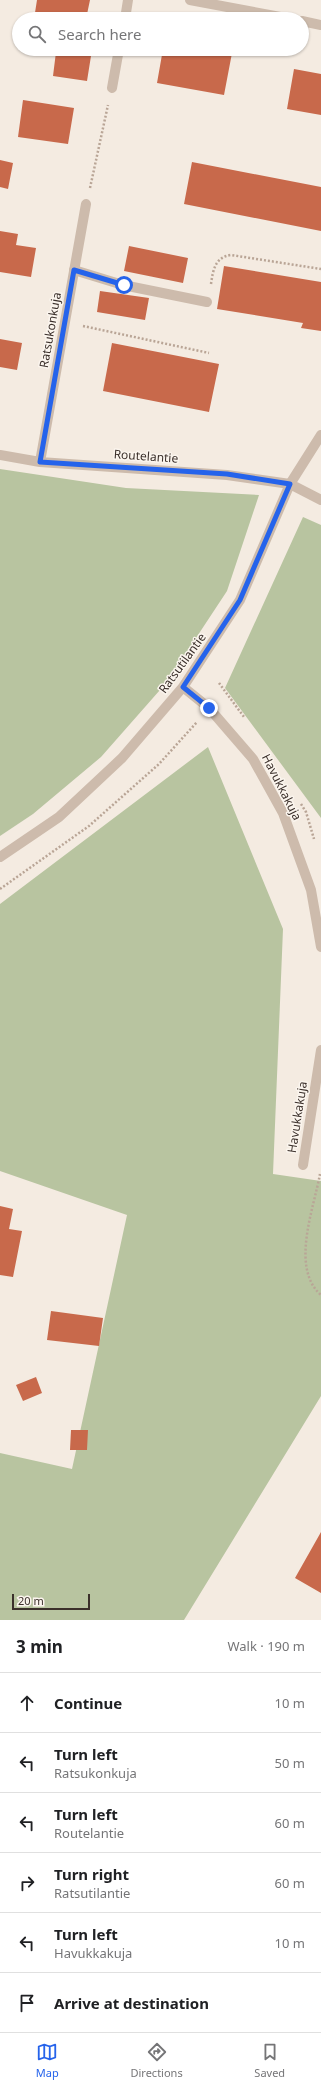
<!DOCTYPE html>
<meta charset="utf-8">
<style>
:root{--surface:#fff;--page:#f2f2f2;--text:#202124;--muted:#757577;--line:#e0e0e0;--accent:#2563eb}
body{margin:0;font-family:"Noto Sans",sans-serif;background:var(--page);color:var(--text)}
.scale{position:absolute;left:12px;bottom:10px;width:78px;box-sizing:border-box;padding-left:4px;border:2px solid #3b302b;border-top:0;font-size:11px;line-height:14px;white-space:nowrap;color:#3b302b;-webkit-text-stroke:3px #fbf5ee;paint-order:stroke}
.stop{position:absolute;width:12px;height:12px;margin:-9px;border:3px solid #2563eb;border-radius:50%;background:#fff}
.stop.end{background:#2563eb;border-color:#fff;box-shadow:0 1px 4px #0008}
.list{margin:0;padding:0;list-style:none}
h2{display:flex;justify-content:space-between;align-items:center;height:52px;margin:0;padding:0 16px;font-size:17px}
h2 small{font-size:13px;font-weight:400;color:var(--muted)}
.list li{display:grid;grid-template-columns:26px 1fr auto;gap:12px;align-items:center;box-sizing:border-box;height:60px;padding:0 16px;border-top:1px solid var(--line)}
.list b{display:block;font-size:15px;white-space:nowrap}
.list p{margin:0;font-size:13px;white-space:nowrap;color:var(--muted)}
.list em{font-size:13px;font-style:normal;color:var(--muted)}
.icon{flex:none;width:22px;height:22px;fill:none;stroke:currentColor;stroke-width:2;stroke-linecap:round;stroke-linejoin:round}
.map{position:relative;flex:none;width:321px;height:1620px;overflow:hidden}
.search{position:absolute;background:var(--surface);box-shadow:0 1px 3px #0004;left:12px;right:12px;top:12px;height:44px;display:flex;align-items:center;gap:10px;box-sizing:border-box;padding:0 14px;border-radius:22px;color:var(--muted);font-size:15px}
.sheet{height:412px;background:var(--surface)}
nav{display:flex;justify-content:space-around;align-items:center;box-sizing:border-box;height:56px;border-top:1px solid var(--line);background:var(--surface);font-size:11px;color:var(--muted)}
nav a{display:grid;justify-items:center;gap:2px}
nav .on{color:var(--accent)}
.map>svg:first-child{display:block}
.green{fill:#b8c4a0}
.building{fill:#c8694b}
.lines{fill:none;stroke-linecap:round;stroke-linejoin:round}
.path{stroke:#b9a596;stroke-width:2.5;stroke-dasharray:2 2;stroke-linecap:butt}
.lane{stroke:#cdbbac;stroke-width:10}
.street{stroke:#cdbbac;stroke-width:10}
.route{stroke:#2563eb;stroke-width:5}
.labels{text-anchor:middle;dominant-baseline:central;stroke-width:3;stroke-linejoin:round;paint-order:stroke}
.street-label{font-size:12px;fill:#3b302b;stroke:#fbf5ee}
</style>
<div class="map">
<svg width="321" height="1620" viewBox="0 0 321 1620">
<rect width="100%" height="100%" fill="#f4ebe1"/>
<path class="green" d="M0 469 126 488 259 495 227 591 167 682 101 757 33 814 0 836Z
M303 517 321 525V818L225 688Z
M208 747 283 929 273 1174 321 1181V1396L184 1620H0V1453L72 1469 127 1215 0 1171V904Z"/>
<path class="building" d="M37 0H90L86 19H34Z
M163 49H213L232 53 224 95 157 83Z
M56 52 91 56 87 81 53 76Z
M294 69 321 74V115L287 109Z
M23 100 74 108 68 144 18 137Z
M0 160 13 163 8 189 0 187Z
M192 162 321 187V231L184 204Z
M0 231 18 234 16 245 36 248 31 277 0 272Z
M129 246 188 258 183 283 124 271Z
M224 266 321 282V331L301 328 303 323 217 309Z
M100 291 149 298 145 320 97 312Z
M0 339 22 343 17 370 0 367Z
M112 343 219 364 209 412 103 391Z
M0 1206 13 1209 9 1229 22 1231 13 1277 0 1275Z
M51 1311 103 1318 99 1346 47 1340Z
M36 1377 42 1393 23 1401 16 1385Z
M71 1430H88L87 1450H70Z
M321 1532V1593L295 1578Z"/>
<g class="lines">
<path class="path" d="M90 188 108 105
M211 284C213 270 215 257 231 255L321 269
M83 326 209 353
M219 683 244 717
M301 804 306 812 314 839
M0 889 89 826 159 764 197 722
M320 1174C314 1208 290 1268 321 1295"/>
<path class="lane" d="M74 270 123 285 207 302"/>
<path class="street" d="M190 0 291 19
M125 19 128 0
M302 21 321 25
M112 88 119 49
M0 455 40 462 227 475 290 484 321 500
M40 462 86 204
M183 687 209 708 253 759 283 813 311 890 321 947
M0 857 59 817 122 758 183 687 240 600 290 484 321 435
M303 1165 321 1050"/>
</g>
<g class="lines">
<path class="route" d="M124 285 74 270 40 462 227 474 290 484 240 600 183 687 209 708"/>
</g>
<g class="labels">
<g class="street-label">
<text transform="translate(50 330) rotate(-80)">Ratsukonkuja</text>
<text transform="translate(146 456) rotate(4)">Routelantie</text>
<text transform="translate(182 663) rotate(-54)">Ratsutilantie</text>
<text transform="translate(282 787) rotate(63)">Havukkakuja</text>
<text transform="translate(297 1117) rotate(-81)">Havukkakuja</text>
</g>
</g>
</svg>
<div class="scale">20 m</div>
<div class="stop" style="left:124px;top:285px"></div>
<div class="stop end" style="left:209px;top:708px"></div>
<div class="search"><svg class="icon" aria-label="search" viewBox="0 0 24 24"><circle cx="10" cy="10" r="6"/><path d="M15 15l6 6"/></svg>Search here</div>
</div>
<section class="sheet">
<h2>3 min<small>Walk · 190 m</small></h2>
<ul class="list">
<li><svg class="icon" aria-label="ahead" viewBox="0 0 24 24"><path d="M12 20V5M6 11l6-6 6 6"/></svg><div><b>Continue</b></div><em>10 m</em></li>
<li><svg class="icon" aria-label="left" viewBox="0 0 24 24"><path d="M17 20v-9H6M10 6l-5 5 5 5"/></svg><div><b>Turn left</b><p>Ratsukonkuja</p></div><em>50 m</em></li>
<li><svg class="icon" aria-label="left" viewBox="0 0 24 24"><path d="M17 20v-9H6M10 6l-5 5 5 5"/></svg><div><b>Turn left</b><p>Routelantie</p></div><em>60 m</em></li>
<li><svg class="icon" aria-label="right" viewBox="0 0 24 24"><path d="M7 20v-9h11M14 6l5 5-5 5"/></svg><div><b>Turn right</b><p>Ratsutilantie</p></div><em>60 m</em></li>
<li><svg class="icon" aria-label="left" viewBox="0 0 24 24"><path d="M17 20v-9H6M10 6l-5 5 5 5"/></svg><div><b>Turn left</b><p>Havukkakuja</p></div><em>10 m</em></li>
<li><svg class="icon" aria-label="arrive" viewBox="0 0 24 24"><path d="M6 21V4h12l-3 4 3 4H6"/></svg><div><b>Arrive at destination</b></div></li>
</ul>
</section>
<nav>
<a class="on"><svg class="icon" aria-label="map" viewBox="0 0 24 24"><path d="M3 6l6-2 6 2 6-2v14l-6 2-6-2-6 2zM9 4v14M15 6v14"/></svg>Map</a>
<a><svg class="icon" aria-label="directions" viewBox="0 0 24 24"><path d="M12 3l9 9-9 9-9-9zM9 14v-3h6M13 9l2 2-2 2"/></svg>Directions</a>
<a><svg class="icon" aria-label="saved" viewBox="0 0 24 24"><path d="M7 4h10v16l-5-4-5 4z"/></svg>Saved</a>
</nav>
